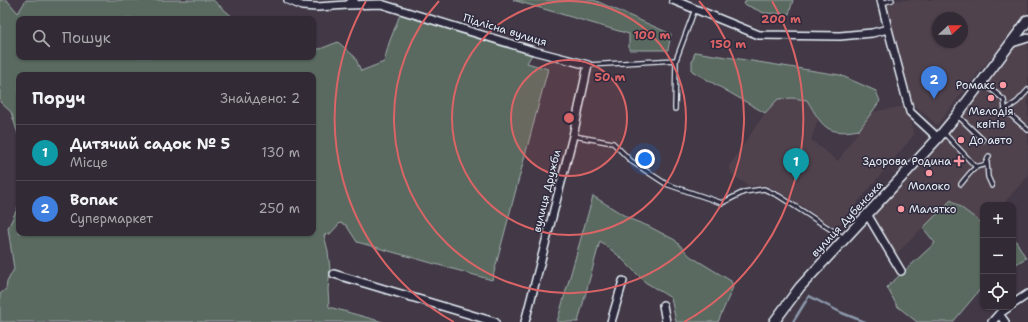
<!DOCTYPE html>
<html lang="uk">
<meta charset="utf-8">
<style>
:root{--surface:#322a34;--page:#3a323c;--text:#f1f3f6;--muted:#a8a7ac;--line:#4d464f;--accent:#8bbbb9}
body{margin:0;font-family:"Shantell Sans",sans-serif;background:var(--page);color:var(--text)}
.controls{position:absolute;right:12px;bottom:12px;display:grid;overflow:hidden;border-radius:8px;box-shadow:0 1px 3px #0004}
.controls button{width:36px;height:36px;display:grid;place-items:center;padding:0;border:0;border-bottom:1px solid var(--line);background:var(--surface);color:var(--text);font:20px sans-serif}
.compass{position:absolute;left:932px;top:12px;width:36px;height:36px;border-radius:50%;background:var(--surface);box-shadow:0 1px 3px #0004;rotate:68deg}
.you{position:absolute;left:645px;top:159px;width:14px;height:14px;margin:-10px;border:3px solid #fff;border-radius:50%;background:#1a73e8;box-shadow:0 0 0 6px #1a73e833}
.badge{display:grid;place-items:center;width:26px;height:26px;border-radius:50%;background:var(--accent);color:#fff;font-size:13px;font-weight:700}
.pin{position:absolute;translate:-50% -33px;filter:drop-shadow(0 1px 2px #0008)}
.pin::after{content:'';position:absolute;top:21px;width:14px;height:12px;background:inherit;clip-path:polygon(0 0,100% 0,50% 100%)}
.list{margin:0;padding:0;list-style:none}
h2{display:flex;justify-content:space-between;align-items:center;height:52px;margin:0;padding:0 16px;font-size:17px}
h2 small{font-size:13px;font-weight:400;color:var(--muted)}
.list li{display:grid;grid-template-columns:26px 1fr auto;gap:12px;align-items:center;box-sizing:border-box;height:56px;padding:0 16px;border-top:1px solid var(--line)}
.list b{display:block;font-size:15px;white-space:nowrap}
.list p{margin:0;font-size:13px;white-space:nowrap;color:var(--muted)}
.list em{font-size:13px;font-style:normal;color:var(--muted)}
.icon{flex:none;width:22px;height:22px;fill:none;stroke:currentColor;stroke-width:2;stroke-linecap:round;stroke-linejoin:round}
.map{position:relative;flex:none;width:1028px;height:322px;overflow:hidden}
.search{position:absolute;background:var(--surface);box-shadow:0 1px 3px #0004;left:16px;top:16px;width:300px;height:44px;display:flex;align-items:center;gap:10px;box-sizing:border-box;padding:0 14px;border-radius:8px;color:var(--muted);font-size:15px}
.panel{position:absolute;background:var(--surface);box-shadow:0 1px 3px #0004;left:16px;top:72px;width:300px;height:164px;border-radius:8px}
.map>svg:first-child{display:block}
.built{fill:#50424d;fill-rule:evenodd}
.green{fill:#5a6a61;stroke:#a1aeac}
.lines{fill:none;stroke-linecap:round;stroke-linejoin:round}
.stream{stroke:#8c99ac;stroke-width:2.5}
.lane-casing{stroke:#e8f1f8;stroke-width:6}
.street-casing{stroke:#e8f1f8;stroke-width:10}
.secondary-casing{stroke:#e8f1f8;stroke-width:12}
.lane{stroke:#2f2a3d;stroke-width:3.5}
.street{stroke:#2f2a3d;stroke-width:7}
.secondary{stroke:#2f2a3d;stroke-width:9}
.ring{fill:none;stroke:#db6466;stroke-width:2}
.poi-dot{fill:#ff9aa2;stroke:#2f2a3d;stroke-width:1.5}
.labels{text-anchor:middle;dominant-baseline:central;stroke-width:3;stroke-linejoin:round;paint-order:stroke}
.street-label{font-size:11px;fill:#e8f1f8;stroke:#2f2a3d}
.poi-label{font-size:11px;fill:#e8f1f8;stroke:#2f2a3d;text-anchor:end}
.centre{fill:#db6466;stroke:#2f2a3d;stroke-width:2}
.ring-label{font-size:12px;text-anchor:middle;font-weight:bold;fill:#db6466;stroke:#2f2a3d;stroke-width:3;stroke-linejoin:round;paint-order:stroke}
</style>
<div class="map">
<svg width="1028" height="322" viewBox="0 0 1028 322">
<rect width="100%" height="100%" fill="#423846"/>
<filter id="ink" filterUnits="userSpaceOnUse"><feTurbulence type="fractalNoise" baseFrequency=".025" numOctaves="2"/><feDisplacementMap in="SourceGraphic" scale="8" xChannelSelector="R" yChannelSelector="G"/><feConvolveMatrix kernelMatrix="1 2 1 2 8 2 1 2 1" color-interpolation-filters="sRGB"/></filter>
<g filter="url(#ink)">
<path class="built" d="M887 0H1028V17L982 68 937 125 910 101 887 12ZM938 18H962V42H938Z
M1028 38V176L1002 205H983V224L951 200 893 257 867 214 938 138 1012 43Z
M792 98 807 100 818 120 811 140 838 161 871 112 906 106 914 135 836 228 780 192 765 185 749 186 732 175 729 166 765 113 778 99Z"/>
<path class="green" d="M0 0H7L18 13 26 0H213L235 19H19V57H313V49H320L338 42 355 57 361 71 384 62 389 43 401 12 534 51 527 63 548 69 492 280 357 242 346 225 340 223 330 234 324 235 328 251 330 270 328 289 329 307 383 322H0V294L6 289 7 282 14 269 8 228 19 205V233H313V75H19V137L11 112 0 102Z
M513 0H594L671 34 668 50H629V34Z
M746 0H793L789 14 764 13 744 4Z
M695 52 840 75 876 91 880 101 859 130C826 136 823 127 807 100L792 98 778 99 765 113 692 71V62Z
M593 196 630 219 648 226 675 240 690 256 731 281 733 287 718 322H676L671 298 645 282 619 256 600 241 578 322H557Z
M951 200 983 224V286L953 322H917L897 306 887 287 935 243 923 228Z
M1013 236 1026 258 1013 266Z"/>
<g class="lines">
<path class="stream" d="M793 322 809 296 842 313 865 322"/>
<g class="lane-casing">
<path id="lane" d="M882 3 892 0
M588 65 676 60
M983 82 1004 100 1005 110 1028 130
M675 109 676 60 695 9
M1005 110 1017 102 1028 90
M958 116 983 140
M944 133 976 167
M574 136 613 143 631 161 666 184 722 203 744 192 764 189 779 196 844 238
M987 163 988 177 992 186
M961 184C965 179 970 172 975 168 983 162 983 171 989 156"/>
</g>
<g class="street-casing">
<path id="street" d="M288 0 302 6 317 7 347 5 354 0
M673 0 759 35 840 36 872 33 888 29
M881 0 888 29 910 112 938 138
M347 5 381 4 534 51 588 65 573 136 525 322
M1012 43 1028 38
M867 214 901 271
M334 274 495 322
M1013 304 1028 294
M663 305 666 322
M611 322 623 281
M992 322 999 314
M1005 322 999 314 1009 307"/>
</g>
<g class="secondary-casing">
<path id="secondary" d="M774 322 800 287 938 138 957 115 1028 20"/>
</g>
<use href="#lane" class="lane"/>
<use href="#street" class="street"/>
<use href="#secondary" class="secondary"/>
</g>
</g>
<circle cx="569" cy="118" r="58" fill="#db6466" fill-opacity=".12"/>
<g class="ring">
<circle cx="569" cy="118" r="58"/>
<circle cx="569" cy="118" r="117"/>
<path d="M699 1A175 175 0 1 1 439 1"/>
<path d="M454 322A234 234 0 0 1 366 1M772 1A234 234 0 0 1 684 322"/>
</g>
<g class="poi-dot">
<circle cx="1003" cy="85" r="4"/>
<circle cx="991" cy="98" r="4"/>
<circle cx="961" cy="140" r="4"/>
<path d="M957 155h4v4h4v4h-4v4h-4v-4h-4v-4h4z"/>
<circle cx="929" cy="173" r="4"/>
<circle cx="901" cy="209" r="4"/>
</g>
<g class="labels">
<g class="street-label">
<text transform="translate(505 30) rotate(17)">Підлісна вулиця</text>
<text transform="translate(547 191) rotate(-76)">вулиця Дружби</text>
<text transform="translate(847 219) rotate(-47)">вулиця Дубенська</text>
</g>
<g class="poi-label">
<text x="995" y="85">Ромакс</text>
<text x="991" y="111" text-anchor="middle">Мелодія<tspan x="991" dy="13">квітів</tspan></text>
<text x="969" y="140" text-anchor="start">До авто</text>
<text x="951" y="161">Здорова Родина</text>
<text x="929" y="186" text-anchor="middle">Молоко</text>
<text x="909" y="209" text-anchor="start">Малятко</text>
</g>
</g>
<circle cx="569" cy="118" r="6" class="centre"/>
<g class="ring-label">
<text x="781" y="23">200 m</text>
<text x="652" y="39">100 m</text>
<text x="728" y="48">150 m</text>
<text x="610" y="81">50 m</text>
</g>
</svg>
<div class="controls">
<button>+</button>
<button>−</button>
<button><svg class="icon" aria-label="locate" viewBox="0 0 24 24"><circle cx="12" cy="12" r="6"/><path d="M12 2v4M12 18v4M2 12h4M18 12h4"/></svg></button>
</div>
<svg class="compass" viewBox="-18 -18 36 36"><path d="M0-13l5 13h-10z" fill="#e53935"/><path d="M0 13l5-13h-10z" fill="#a8a7ac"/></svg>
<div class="you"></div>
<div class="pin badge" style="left:796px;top:181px;background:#0f9aa8">1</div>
<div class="pin badge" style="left:934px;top:99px;background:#3f7fe0">2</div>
<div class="search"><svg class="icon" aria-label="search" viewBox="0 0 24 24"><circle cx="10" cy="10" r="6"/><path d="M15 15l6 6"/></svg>Пошук</div>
<section class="panel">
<h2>Поруч<small>Знайдено: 2</small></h2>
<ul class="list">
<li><span class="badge" style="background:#0f9aa8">1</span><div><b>Дитячий садок № 5</b><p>Місце</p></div><em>130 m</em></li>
<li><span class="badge" style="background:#3f7fe0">2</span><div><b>Вопак</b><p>Супермаркет</p></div><em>250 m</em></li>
</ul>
</section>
</div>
